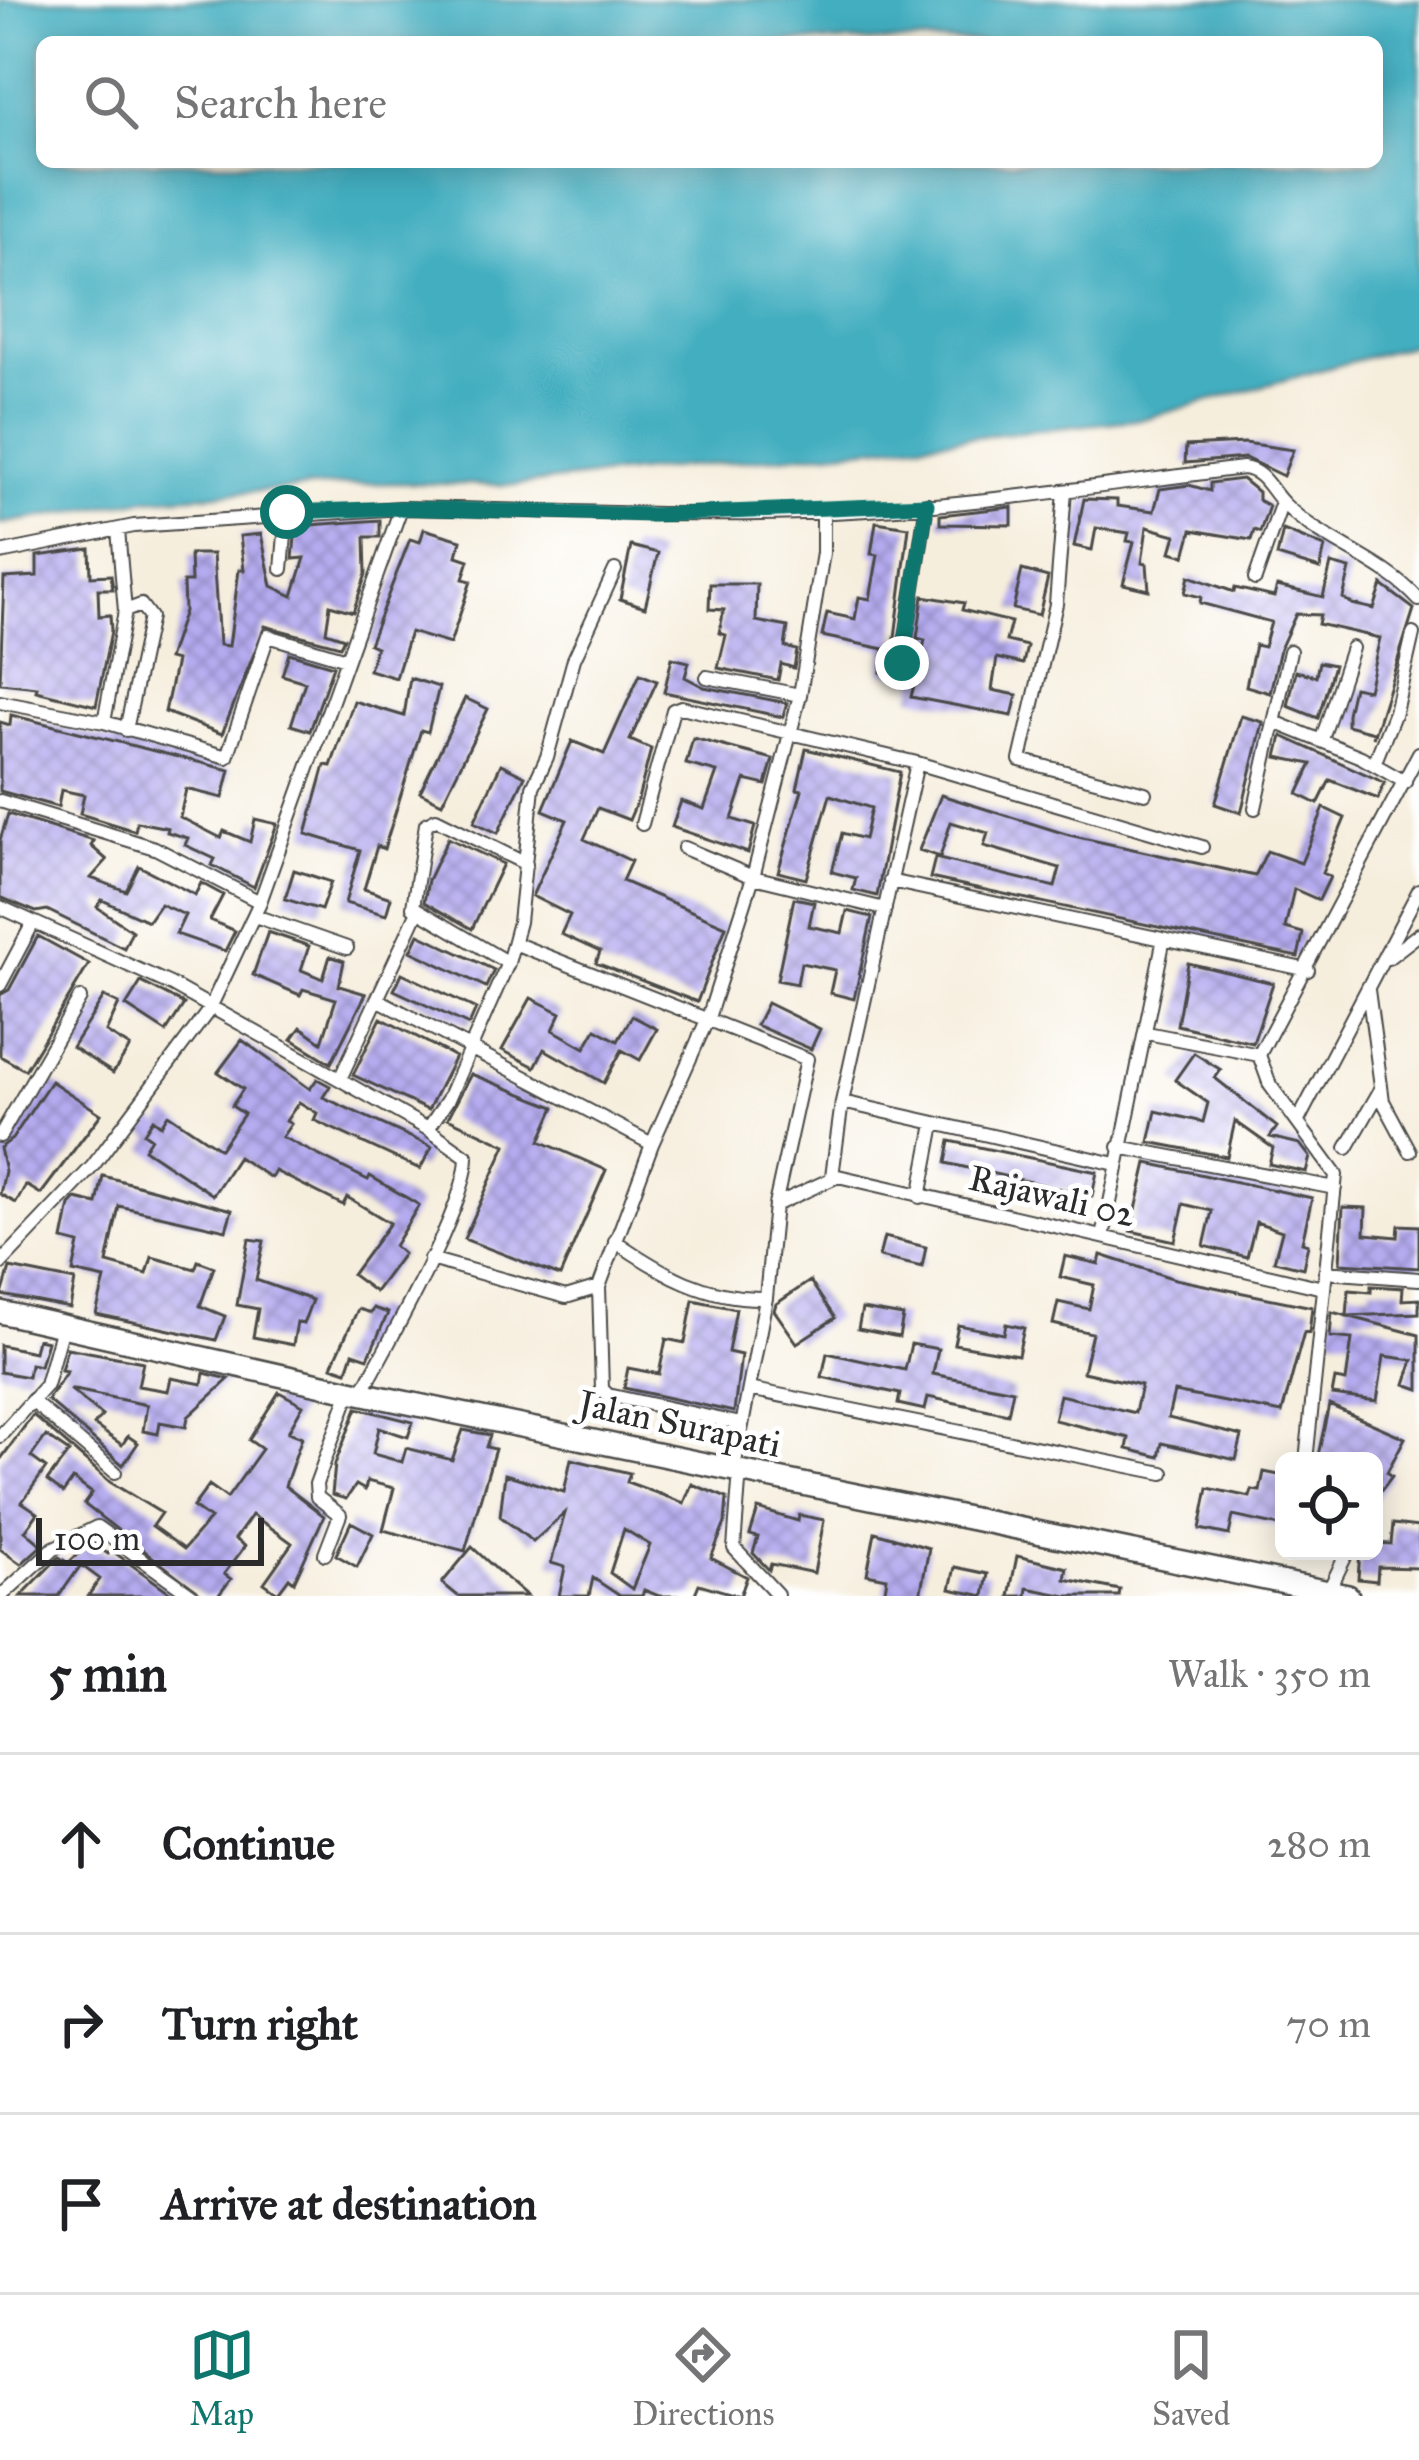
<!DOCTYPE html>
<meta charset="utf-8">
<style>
:root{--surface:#fff;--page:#f2f2f2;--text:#202124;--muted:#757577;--line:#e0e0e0;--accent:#0f766e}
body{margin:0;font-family:"IM FELL Great Primer",serif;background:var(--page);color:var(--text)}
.controls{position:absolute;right:36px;bottom:36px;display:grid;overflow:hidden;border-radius:18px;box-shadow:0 6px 30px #0003}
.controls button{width:108px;height:108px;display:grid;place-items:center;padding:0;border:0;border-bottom:3px solid var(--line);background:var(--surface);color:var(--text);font:60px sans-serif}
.scale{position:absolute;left:36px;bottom:30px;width:228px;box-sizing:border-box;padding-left:12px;border:6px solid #2b2b2b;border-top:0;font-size:33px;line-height:42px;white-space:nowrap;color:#2b2b2b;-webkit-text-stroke:9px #fff;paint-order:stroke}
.stop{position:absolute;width:36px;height:36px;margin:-27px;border:9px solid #0f766e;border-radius:50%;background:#fff}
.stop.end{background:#0f766e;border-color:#fff;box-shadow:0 3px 12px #0008}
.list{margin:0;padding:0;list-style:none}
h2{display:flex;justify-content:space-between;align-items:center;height:156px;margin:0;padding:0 48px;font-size:51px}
h2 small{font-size:39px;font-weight:400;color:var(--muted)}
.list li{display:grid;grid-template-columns:78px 1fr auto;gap:36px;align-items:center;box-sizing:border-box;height:180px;padding:0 48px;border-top:3px solid var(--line)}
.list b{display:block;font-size:45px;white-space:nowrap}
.list em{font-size:39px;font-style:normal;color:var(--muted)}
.icon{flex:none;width:66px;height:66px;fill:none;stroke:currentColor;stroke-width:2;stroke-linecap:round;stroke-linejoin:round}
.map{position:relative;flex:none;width:1419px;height:1596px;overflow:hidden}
.search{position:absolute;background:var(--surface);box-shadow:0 6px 30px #0003;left:36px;right:36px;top:36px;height:132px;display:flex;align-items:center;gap:30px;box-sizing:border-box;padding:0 42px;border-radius:18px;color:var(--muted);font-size:45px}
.sheet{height:696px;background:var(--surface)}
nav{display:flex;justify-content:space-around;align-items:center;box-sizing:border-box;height:168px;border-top:3px solid var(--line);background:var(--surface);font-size:33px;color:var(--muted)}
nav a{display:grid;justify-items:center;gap:6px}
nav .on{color:var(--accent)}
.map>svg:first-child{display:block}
.water{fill:#42aec0;stroke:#366c76;stroke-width:3;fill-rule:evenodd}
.building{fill:url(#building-cross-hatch);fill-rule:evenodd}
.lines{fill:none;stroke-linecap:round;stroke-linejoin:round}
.street-casing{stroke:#494846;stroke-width:16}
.highway-casing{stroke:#494846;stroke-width:26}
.street{stroke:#fff;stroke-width:12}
.highway{stroke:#fff;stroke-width:21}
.route{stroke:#0f766e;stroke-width:15}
.labels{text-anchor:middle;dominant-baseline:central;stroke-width:10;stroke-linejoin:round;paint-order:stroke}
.street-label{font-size:36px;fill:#2b2b2b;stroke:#fff}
</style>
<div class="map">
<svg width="1419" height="1596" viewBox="0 0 1419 1596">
<defs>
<pattern id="building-cross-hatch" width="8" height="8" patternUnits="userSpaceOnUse" patternTransform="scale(3)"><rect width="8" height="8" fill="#b5abf0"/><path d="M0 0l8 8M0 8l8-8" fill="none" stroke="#938bc3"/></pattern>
</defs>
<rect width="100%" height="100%" fill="#fff"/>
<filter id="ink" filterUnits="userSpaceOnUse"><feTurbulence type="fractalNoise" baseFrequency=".00833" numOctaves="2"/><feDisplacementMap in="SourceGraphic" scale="24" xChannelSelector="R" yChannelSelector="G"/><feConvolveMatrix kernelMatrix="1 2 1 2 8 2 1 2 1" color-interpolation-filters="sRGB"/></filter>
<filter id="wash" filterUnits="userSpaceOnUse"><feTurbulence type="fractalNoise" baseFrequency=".004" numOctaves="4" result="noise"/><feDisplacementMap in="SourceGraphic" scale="48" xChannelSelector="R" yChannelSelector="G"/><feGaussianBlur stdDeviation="2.7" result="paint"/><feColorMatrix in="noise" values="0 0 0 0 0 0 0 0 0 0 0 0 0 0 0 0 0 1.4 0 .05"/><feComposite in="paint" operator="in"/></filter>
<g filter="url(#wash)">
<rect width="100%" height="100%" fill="#f6eedd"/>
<path class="water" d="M0 0H1419V343L1143 419 515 485 378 483 147 499 0 524ZM42 42H1377V162H42Z"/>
<g id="blocks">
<path class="building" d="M1245 443 1293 450 1283 476 1245 458 1185 463 1186 446Z
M1242 479 1258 492V500L1269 506 1260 532 1254 530 1251 540 1192 530 1185 556 1171 552 1176 535 1147 527 1142 563 1147 564 1149 590 1123 584 1134 542 1127 541 1129 533 1096 528 1092 550 1074 546 1084 499 1117 500V506L1154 511 1160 489 1189 485 1210 491V483Z
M1012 507V525L940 524V515Z
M380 520V537H365L366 574 353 612 330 605 326 632 344 638 340 646 265 626 222 734 165 712 176 661 168 659 184 611 183 582H191L190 554H213L219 645 229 646 239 570H244L240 536 261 534 272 586 293 596 305 558 293 559 296 526Z
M876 522 909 527 892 661 896 675 881 672 884 649 822 636 827 613 855 619 859 597 870 599 878 555 871 554Z
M424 529 461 540 457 556 469 560 463 579 471 581 450 644 410 632 396 678 369 670 376 647 369 644 410 539 420 542Z
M1283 530 1325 547 1320 569 1277 556Z
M631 546 658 553 645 607 620 599Z
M90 549 91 576 111 575 113 589H98L99 616 110 615 111 631 96 706 36 691 37 687 0 683 4 578 37 576V556Z
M1331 564 1350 569 1343 598 1352 604 1374 609 1382 585 1414 609 1373 738 1374 732 1347 725V714L1353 687 1368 690 1380 638 1318 624 1320 615 1296 614 1280 649 1270 693 1246 686 1255 645 1264 647 1271 622 1200 603 1201 597 1185 593 1189 576 1234 592 1235 588 1274 597 1277 586 1323 597Z
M1022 570 1048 577 1039 615 1013 609Z
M710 584H757L756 621 788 627 785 647 797 650 794 668 781 664 778 680 718 668 726 635 719 633 724 610 709 609Z
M923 596 964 603 962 610 1011 622 1006 641 1027 646 1023 664 997 658 992 690 1017 695 1012 716 911 697 925 640 917 638Z
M289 653 333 666 310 731 291 725 305 682 282 675Z
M672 658 689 662 685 677 704 687 787 703 783 717 664 692Z
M1319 662 1334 665 1318 718 1288 706 1296 671 1316 676Z
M640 674 657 681 630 740 651 749 638 799 629 820 598 808 584 839 631 861 622 881 726 926 697 1002 596 963 600 952 561 934 570 915 532 896 567 820 543 810 572 741 604 754Z
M410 678 439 687 428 732 421 730 384 849 377 846 364 889 391 898 386 915 345 903 360 850 306 834 325 765 331 766 354 701 404 716Z
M465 698 488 709 442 803 420 792Z
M11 715 230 770 223 798 186 789 180 817 221 838 224 831 250 842 255 819 277 824 254 887 212 865 215 859 185 845 188 838 167 832 168 828 137 822 135 831 80 814 84 795 61 790 58 807 0 791V722L10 725Z
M1241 716 1263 722 1241 813 1215 804Z
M1282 736 1385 783 1378 799 1330 780 1318 804 1298 794 1312 764 1277 757Z
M693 738 773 759 766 785 745 780 732 819 755 826 748 853 672 827 681 801 704 809 717 772 686 764Z
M806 749 900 772 877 896 853 890 856 878 832 872 842 833 864 839 871 808 830 795 806 879 778 872 802 790 797 789Z
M501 764 525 776 498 833 474 822Z
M941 795 1069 835 1255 876 1267 851 1301 863 1324 808 1345 818 1322 873 1330 877 1319 900 1294 889 1285 928 1303 933 1298 957 930 878 935 858 1055 887 1060 868 984 846 988 833 951 822 940 857 919 850Z
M8 814 94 841 91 846 107 860 91 878 126 891 139 866 195 895 201 883 223 895 210 920 235 931 225 951 176 934 185 915 160 904 148 921 102 900 97 907 132 931 124 948 47 910 36 912 0 897V840Z
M448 838 503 864 472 929 424 902 428 880Z
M294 870 331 882 321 910 285 899Z
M794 898 814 902 809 926 842 933 847 911 872 917 854 999 830 993 835 970 801 963 797 984 777 980Z
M268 932 309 946 301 970 323 979 330 956 344 961 339 986 366 994 331 1063 292 1039 301 1027 322 1042 336 999 303 989 300 995 253 975Z
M419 934 494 970 486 987 411 951Z
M38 936 89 964 25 1070 0 1056V995L9 990Z
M1188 963 1273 983 1253 1043 1177 1025Z
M402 973 476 1009 469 1025 394 990Z
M141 982 184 1004 166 1032 126 1006Z
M104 997 119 1004 106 1032 130 1047 113 1073 72 1047Z
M531 998 561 1013 553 1030 585 1048 596 1029 618 1041 632 1016 657 1029 640 1060 622 1050 604 1083 544 1049 535 1067 502 1050Z
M767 1003 820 1029 811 1049 756 1025Z
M381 1018 455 1057 428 1110 353 1075Z
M242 1040 310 1089 317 1079 330 1086 323 1097 432 1147 420 1169 314 1120 317 1113 299 1102 286 1121 291 1124 282 1137 368 1180 370 1176 419 1205 394 1246 403 1254 375 1292 352 1275 390 1223 347 1197 343 1205 275 1171 271 1178 238 1157 213 1195 144 1149 151 1138 144 1133 153 1119 161 1125 168 1114 220 1149 244 1114 232 1106 243 1089 218 1072Z
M1194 1053 1221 1070 1215 1078 1277 1127 1270 1137 1300 1144 1310 1157 1306 1172 1269 1164 1273 1148 1235 1121 1227 1157 1149 1142 1156 1111 1203 1122 1208 1103 1175 1080Z
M471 1074 555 1107 540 1141 606 1170 560 1276 464 1239 506 1145 448 1118Z
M51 1081 101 1114 41 1194 26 1185 16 1203 0 1194 5 1171 0 1148 12 1139Z
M950 1141 1097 1172 1092 1196 946 1163Z
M1147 1163 1312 1198 1302 1242 1308 1244 1303 1268 1274 1261 1282 1231 1256 1222 1247 1257 1204 1246 1212 1211 1184 1204 1175 1241 1131 1231Z
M103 1176 232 1210 226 1230 119 1206 107 1263 147 1274 152 1257 195 1269 198 1261 214 1267 200 1306 225 1316 216 1340 96 1314 105 1279 73 1272 79 1244 63 1240 70 1205 76 1199 97 1204Z
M1343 1207 1366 1208 1365 1234 1398 1237 1399 1225 1419 1226V1268L1340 1263Z
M884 1237 926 1247 922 1267 879 1257Z
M249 1239 264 1241 256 1280 312 1300 303 1324 297 1322 293 1345 253 1337 258 1309 237 1305Z
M1101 1255 1175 1279 1312 1307 1309 1333 1304 1332 1282 1413 1174 1392 1168 1418 1242 1436 1236 1460 1162 1443 1159 1457 1127 1449 1129 1438 1054 1420 1060 1395 1135 1413 1141 1385 1083 1372 1092 1333 1053 1324 1058 1302 1089 1309 1094 1285 1060 1277 1065 1256 1099 1264Z
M10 1268 75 1281 70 1308 2 1295Z
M810 1281 835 1318 797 1343 774 1310 776 1304Z
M1371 1286 1403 1288 1402 1300 1419 1299V1313L1347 1316 1349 1290 1371 1292Z
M693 1300 736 1309 728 1352 741 1355 734 1412 624 1388 628 1368 659 1374 666 1339 685 1343Z
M373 1308 388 1313 368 1358 353 1353 347 1371 332 1366 358 1309 371 1313Z
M862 1309 903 1316 899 1337 858 1329Z
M1332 1312 1419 1335V1389L1405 1384 1413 1360 1384 1356 1377 1401 1332 1395 1335 1379 1346 1381 1352 1339 1330 1337Z
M1006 1324 1024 1328 1018 1355 954 1344 958 1325 1004 1334Z
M37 1339 47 1341 40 1366 30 1364 28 1377 0 1372V1345L34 1352Z
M911 1344 938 1349 933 1374 1013 1390 1008 1414 928 1397 925 1410 898 1404 900 1394 822 1377 827 1353 905 1370Z
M67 1348 143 1362 138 1386 168 1391 171 1378 202 1384 204 1373 229 1379 188 1417 186 1427 160 1422 158 1434 143 1431 147 1405 70 1389 102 1416 94 1425 122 1445 128 1436 138 1443 123 1465 47 1400 67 1371 61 1370Z
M279 1392 303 1405 288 1432 302 1437 285 1486 324 1516 294 1582 289 1578 278 1593 264 1583 292 1543 270 1527 252 1515 235 1539 245 1546 224 1574 231 1579 218 1596H203L84 1504 92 1493 73 1479 63 1493 47 1481 69 1452 46 1436 31 1457 46 1468 22 1502 38 1513 25 1531 42 1545 21 1564 0 1549V1460L33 1415 110 1482 161 1513 152 1526 184 1549 210 1519 193 1507 209 1485 227 1498 262 1449 249 1440Z
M1329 1405 1405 1438 1387 1472 1392 1476 1374 1500V1461L1317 1460Z
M357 1408 413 1422 408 1437 379 1428 373 1454 402 1462 406 1448 452 1460 463 1430 490 1435 486 1447 495 1449 465 1551 383 1530 394 1488 367 1481 365 1490 356 1485 346 1499 332 1495 335 1464Z
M571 1459 630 1473 627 1482 684 1503 692 1484 727 1498 725 1523 711 1558 747 1577 740 1596 699 1584 694 1596H659L644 1590 642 1596H620L593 1578 589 1596H559L565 1567 551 1563 565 1513 533 1542 500 1516 505 1474 564 1492ZM624 1529 650 1545 632 1589 610 1573Z
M1264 1472 1284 1476V1527L1233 1516 1229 1535 1200 1529 1208 1488 1250 1497 1252 1490 1260 1491Z
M758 1509 798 1521 799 1515 824 1520 814 1573 771 1564 769 1570 753 1553 758 1537 750 1535Z
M351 1522 373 1534 357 1567 336 1555Z
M1393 1524 1419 1527V1568L1378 1567 1377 1581 1358 1579 1360 1551H1374V1543L1391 1544Z
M875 1532 929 1548 920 1596H884L887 1578 867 1574Z
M91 1542 108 1554 111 1550 175 1596H88L100 1579 81 1565 59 1596H21L59 1557 68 1563Z
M472 1547 497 1570 527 1596H458L442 1583Z
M1017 1556 1067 1568 1065 1579 1120 1590 1119 1596H1067L1027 1588 1026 1596H1009Z
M955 1567 988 1574 984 1596 950 1589Z"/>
</g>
</g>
<g filter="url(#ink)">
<use href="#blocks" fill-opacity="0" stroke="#494846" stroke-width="3"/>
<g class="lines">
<g class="street-casing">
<path id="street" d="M1065 491 1056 604 1020 760 1145 793
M118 530 125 611
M0 553 134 526 401 508
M282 569 287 512
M1255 579 1282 502
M902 663 927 504
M707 677 800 695
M0 702 104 722 227 757 268 636 346 659
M104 722 125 611 141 605 150 617 126 730
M1277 723 1361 757 1405 782
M1322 739 1352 648
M1374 764 1395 712 1413 634
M0 801 155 848 260 902
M1255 808 1290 651
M642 824 673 710 681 707 917 763 1202 847
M684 848 753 877 885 909
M890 881 1308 970
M0 907 170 984 428 1129 467 1157C467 1206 388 1343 362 1392
M255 916 347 948
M514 943 807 1059 775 1205 766 1298 734 1468
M1388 958 1419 934
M508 963 413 907 426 824 436 819 526 864
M0 985 33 923
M1368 990 1383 1101 1410 1151
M377 999 652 1144
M1147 1033 1259 1055
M340 1079 417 913
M842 1102 1116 1164
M1299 1119 1419 890
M428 1129 448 1099 508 963 519 922 533 787 547 757 574 659 615 570
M0 1136 80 998
M1119 1147 1335 1188
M1347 1148 1381 1089
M832 1176 842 1102 917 763
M920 1197 934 1124
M775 1205 838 1176 1323 1288
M1103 1237 1163 943
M615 1241C661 1273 707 1300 766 1298
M430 1259 566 1297 599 1287
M0 1264 92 1167 209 1010 260 902 401 508C551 510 700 519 851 511 982 504 1113 484 1243 468 1265 471 1270 491 1285 505 1324 543 1381 558 1419 600
M1325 1272 1419 1279
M749 1389 1163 1473
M33 1402 115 1472
M741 1424 608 1395 602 1389 599 1287 652 1144 708 1018 753 877 800 695 823 553V511
M0 1436 46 1385 62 1327
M1306 1461 1336 1175 1270 1085 1259 1055 1419 753
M740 1470 734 1548 777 1594
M325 1554 340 1515 317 1497 316 1484 350 1391
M1328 1592 1348 1551
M1 1596 54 1548 97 1527 193 1596"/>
</g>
<g class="highway-casing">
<path id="highway" d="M0 1312 350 1391 1348 1596"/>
</g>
<use href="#street" class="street"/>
<use href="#highway" class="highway"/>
</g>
</g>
<g class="lines" filter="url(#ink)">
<path class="route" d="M287 512 401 508 652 515 927 504 902 663"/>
</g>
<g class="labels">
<g class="street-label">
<text transform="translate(1052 1196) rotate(13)">Rajawali 02</text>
<text transform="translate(680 1424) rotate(12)">Jalan Surapati</text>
</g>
</g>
</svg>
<div class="controls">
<button><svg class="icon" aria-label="locate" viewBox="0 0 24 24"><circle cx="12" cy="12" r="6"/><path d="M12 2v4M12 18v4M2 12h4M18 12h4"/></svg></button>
</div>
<div class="scale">100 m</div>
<div class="stop" style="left:287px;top:512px"></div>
<div class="stop end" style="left:902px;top:663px"></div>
<div class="search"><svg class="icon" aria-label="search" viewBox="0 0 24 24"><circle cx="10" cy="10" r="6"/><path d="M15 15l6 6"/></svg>Search here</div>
</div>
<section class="sheet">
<h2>5 min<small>Walk · 350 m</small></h2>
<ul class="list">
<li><svg class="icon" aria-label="ahead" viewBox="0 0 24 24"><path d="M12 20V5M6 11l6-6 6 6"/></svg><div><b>Continue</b></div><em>280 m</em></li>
<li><svg class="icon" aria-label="right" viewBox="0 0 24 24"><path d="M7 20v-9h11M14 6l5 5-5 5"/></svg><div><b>Turn right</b></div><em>70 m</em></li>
<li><svg class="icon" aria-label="arrive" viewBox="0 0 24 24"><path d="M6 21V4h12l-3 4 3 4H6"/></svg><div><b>Arrive at destination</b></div></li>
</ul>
</section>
<nav>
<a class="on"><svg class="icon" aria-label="map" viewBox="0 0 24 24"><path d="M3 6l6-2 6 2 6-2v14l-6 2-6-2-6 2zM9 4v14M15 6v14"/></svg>Map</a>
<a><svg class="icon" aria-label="directions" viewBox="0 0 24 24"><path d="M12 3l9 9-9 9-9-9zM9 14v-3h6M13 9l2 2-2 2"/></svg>Directions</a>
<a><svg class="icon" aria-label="saved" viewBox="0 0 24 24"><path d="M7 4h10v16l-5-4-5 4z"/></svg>Saved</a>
</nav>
